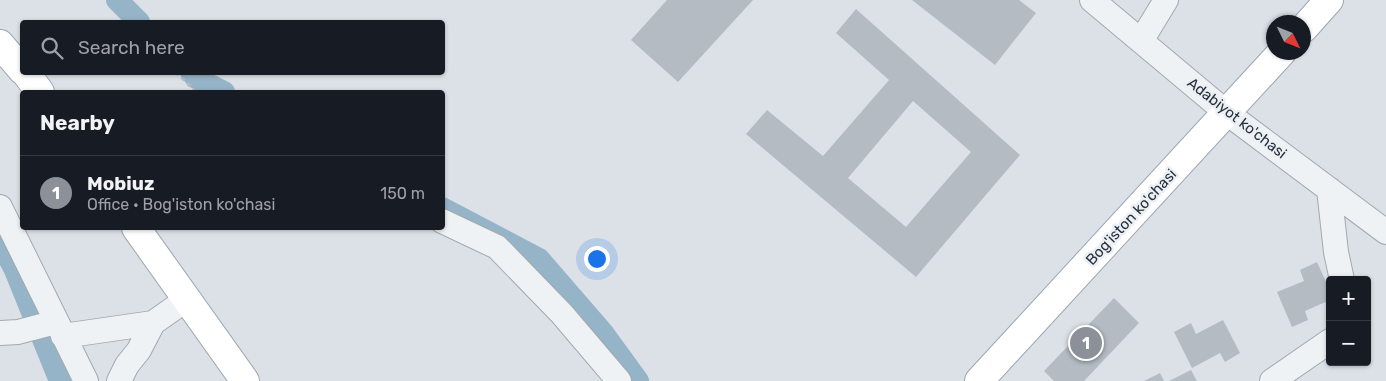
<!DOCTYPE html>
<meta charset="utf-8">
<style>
:root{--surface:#171b24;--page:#20242c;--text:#f1f3f6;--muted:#9ea1a6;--line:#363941;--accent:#8c9099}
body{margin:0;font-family:Rubik,sans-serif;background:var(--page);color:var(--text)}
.controls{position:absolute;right:15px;bottom:15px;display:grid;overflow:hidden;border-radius:5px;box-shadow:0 1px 4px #0004}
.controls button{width:45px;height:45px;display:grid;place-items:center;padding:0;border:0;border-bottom:1px solid var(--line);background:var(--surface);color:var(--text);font:25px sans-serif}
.compass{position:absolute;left:1266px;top:15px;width:45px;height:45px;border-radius:50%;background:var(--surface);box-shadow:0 1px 4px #0004;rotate:133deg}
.you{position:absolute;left:596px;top:258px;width:18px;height:18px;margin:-12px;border:4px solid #fff;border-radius:50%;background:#1a73e8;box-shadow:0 0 0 8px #1a73e833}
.badge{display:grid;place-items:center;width:32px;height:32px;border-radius:50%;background:var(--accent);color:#fff;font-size:16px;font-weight:700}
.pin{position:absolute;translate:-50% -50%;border:2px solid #fff;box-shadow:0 1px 5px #0006}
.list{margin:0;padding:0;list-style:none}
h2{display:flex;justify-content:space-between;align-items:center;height:65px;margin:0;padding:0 20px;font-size:21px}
h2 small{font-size:16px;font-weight:400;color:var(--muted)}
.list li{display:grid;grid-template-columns:32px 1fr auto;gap:15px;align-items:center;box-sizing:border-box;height:75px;padding:0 20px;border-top:1px solid var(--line)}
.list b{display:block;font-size:19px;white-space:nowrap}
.list p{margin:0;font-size:16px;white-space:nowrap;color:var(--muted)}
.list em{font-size:16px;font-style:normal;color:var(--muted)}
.icon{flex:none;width:28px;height:28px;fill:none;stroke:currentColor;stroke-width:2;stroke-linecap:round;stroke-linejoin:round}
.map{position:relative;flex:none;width:1386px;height:381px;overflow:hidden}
.search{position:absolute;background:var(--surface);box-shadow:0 1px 4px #0004;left:20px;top:20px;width:425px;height:55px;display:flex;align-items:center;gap:12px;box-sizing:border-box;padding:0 18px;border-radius:5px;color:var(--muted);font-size:19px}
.panel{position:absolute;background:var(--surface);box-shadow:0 1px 4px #0004;left:20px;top:90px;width:425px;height:140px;border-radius:5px}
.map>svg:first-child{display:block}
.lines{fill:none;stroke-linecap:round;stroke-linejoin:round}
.canal{stroke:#96b4c7;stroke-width:22}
.building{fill:#b4bbc3;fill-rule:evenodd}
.minor-casing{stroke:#a2a9b1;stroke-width:26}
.major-casing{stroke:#9ca7b2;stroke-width:30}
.path{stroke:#b7bcc1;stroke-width:3;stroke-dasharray:4 4;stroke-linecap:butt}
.minor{stroke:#eff2f5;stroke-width:24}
.major{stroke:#fff;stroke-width:28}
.labels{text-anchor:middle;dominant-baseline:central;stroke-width:5;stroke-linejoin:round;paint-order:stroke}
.street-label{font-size:15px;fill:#26313d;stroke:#ecf0f4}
</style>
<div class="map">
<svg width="1386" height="381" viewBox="0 0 1386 381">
<rect width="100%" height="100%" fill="#dce1e7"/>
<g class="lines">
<path class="canal" d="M117 0 139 22
M191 72 196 78 224 92
M442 208 539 259 603 333 638 381
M0 241 15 270 60 381"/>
</g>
<path class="building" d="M667 0H753L678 82 631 40Z
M912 0H1019L1036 13 995 65Z
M856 9 1020 155 916 277 746 134 767 110 823 156 889 80 836 33ZM913 101 971 152 906 227 848 178Z
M1317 262 1330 291V300L1305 311 1308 320 1292 327 1277 292 1304 281 1300 270Z
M1114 298 1139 323 1084 381H1054L1044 371Z
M1223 320 1240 353 1225 362 1220 353 1192 368 1174 332 1191 323 1196 334Z
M1191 370 1197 381H1169Z
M1160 373 1164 381H1144Z"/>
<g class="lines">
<g class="minor-casing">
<path id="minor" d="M1092 0 1227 113 1386 232
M1141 41 1166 0
M1329 189 1336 252 1342 280
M0 207 86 381
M442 221 497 247 562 314 619 381
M0 333 18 332 56 322
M63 336 153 323
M119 381 127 365 139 350 153 323 187 299
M1272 381 1330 341"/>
</g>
<g class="major-casing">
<path id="major" d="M1304 28 1329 0
M0 44 22 70
M25 72 40 92
M136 228 245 381
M979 381 1282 52"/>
</g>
<path class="path" d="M176 72 196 92"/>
<use href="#minor" class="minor"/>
<use href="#major" class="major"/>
</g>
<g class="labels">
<g class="street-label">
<text transform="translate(1237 118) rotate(38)">Adabiyot ko'chasi</text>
<text transform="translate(1131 217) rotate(-47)">Bog'iston ko'chasi</text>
</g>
</g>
</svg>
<div class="controls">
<button>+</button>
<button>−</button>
</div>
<svg class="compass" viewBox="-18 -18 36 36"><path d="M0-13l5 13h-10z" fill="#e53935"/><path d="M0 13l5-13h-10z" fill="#9ea1a6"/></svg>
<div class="you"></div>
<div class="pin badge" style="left:1086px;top:343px">1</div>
<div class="search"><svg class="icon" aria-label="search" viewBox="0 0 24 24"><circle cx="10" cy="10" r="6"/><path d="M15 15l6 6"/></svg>Search here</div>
<section class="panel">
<h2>Nearby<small></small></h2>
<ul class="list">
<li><span class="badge">1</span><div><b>Mobiuz</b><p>Office · Bog'iston ko'chasi</p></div><em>150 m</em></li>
</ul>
</section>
</div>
